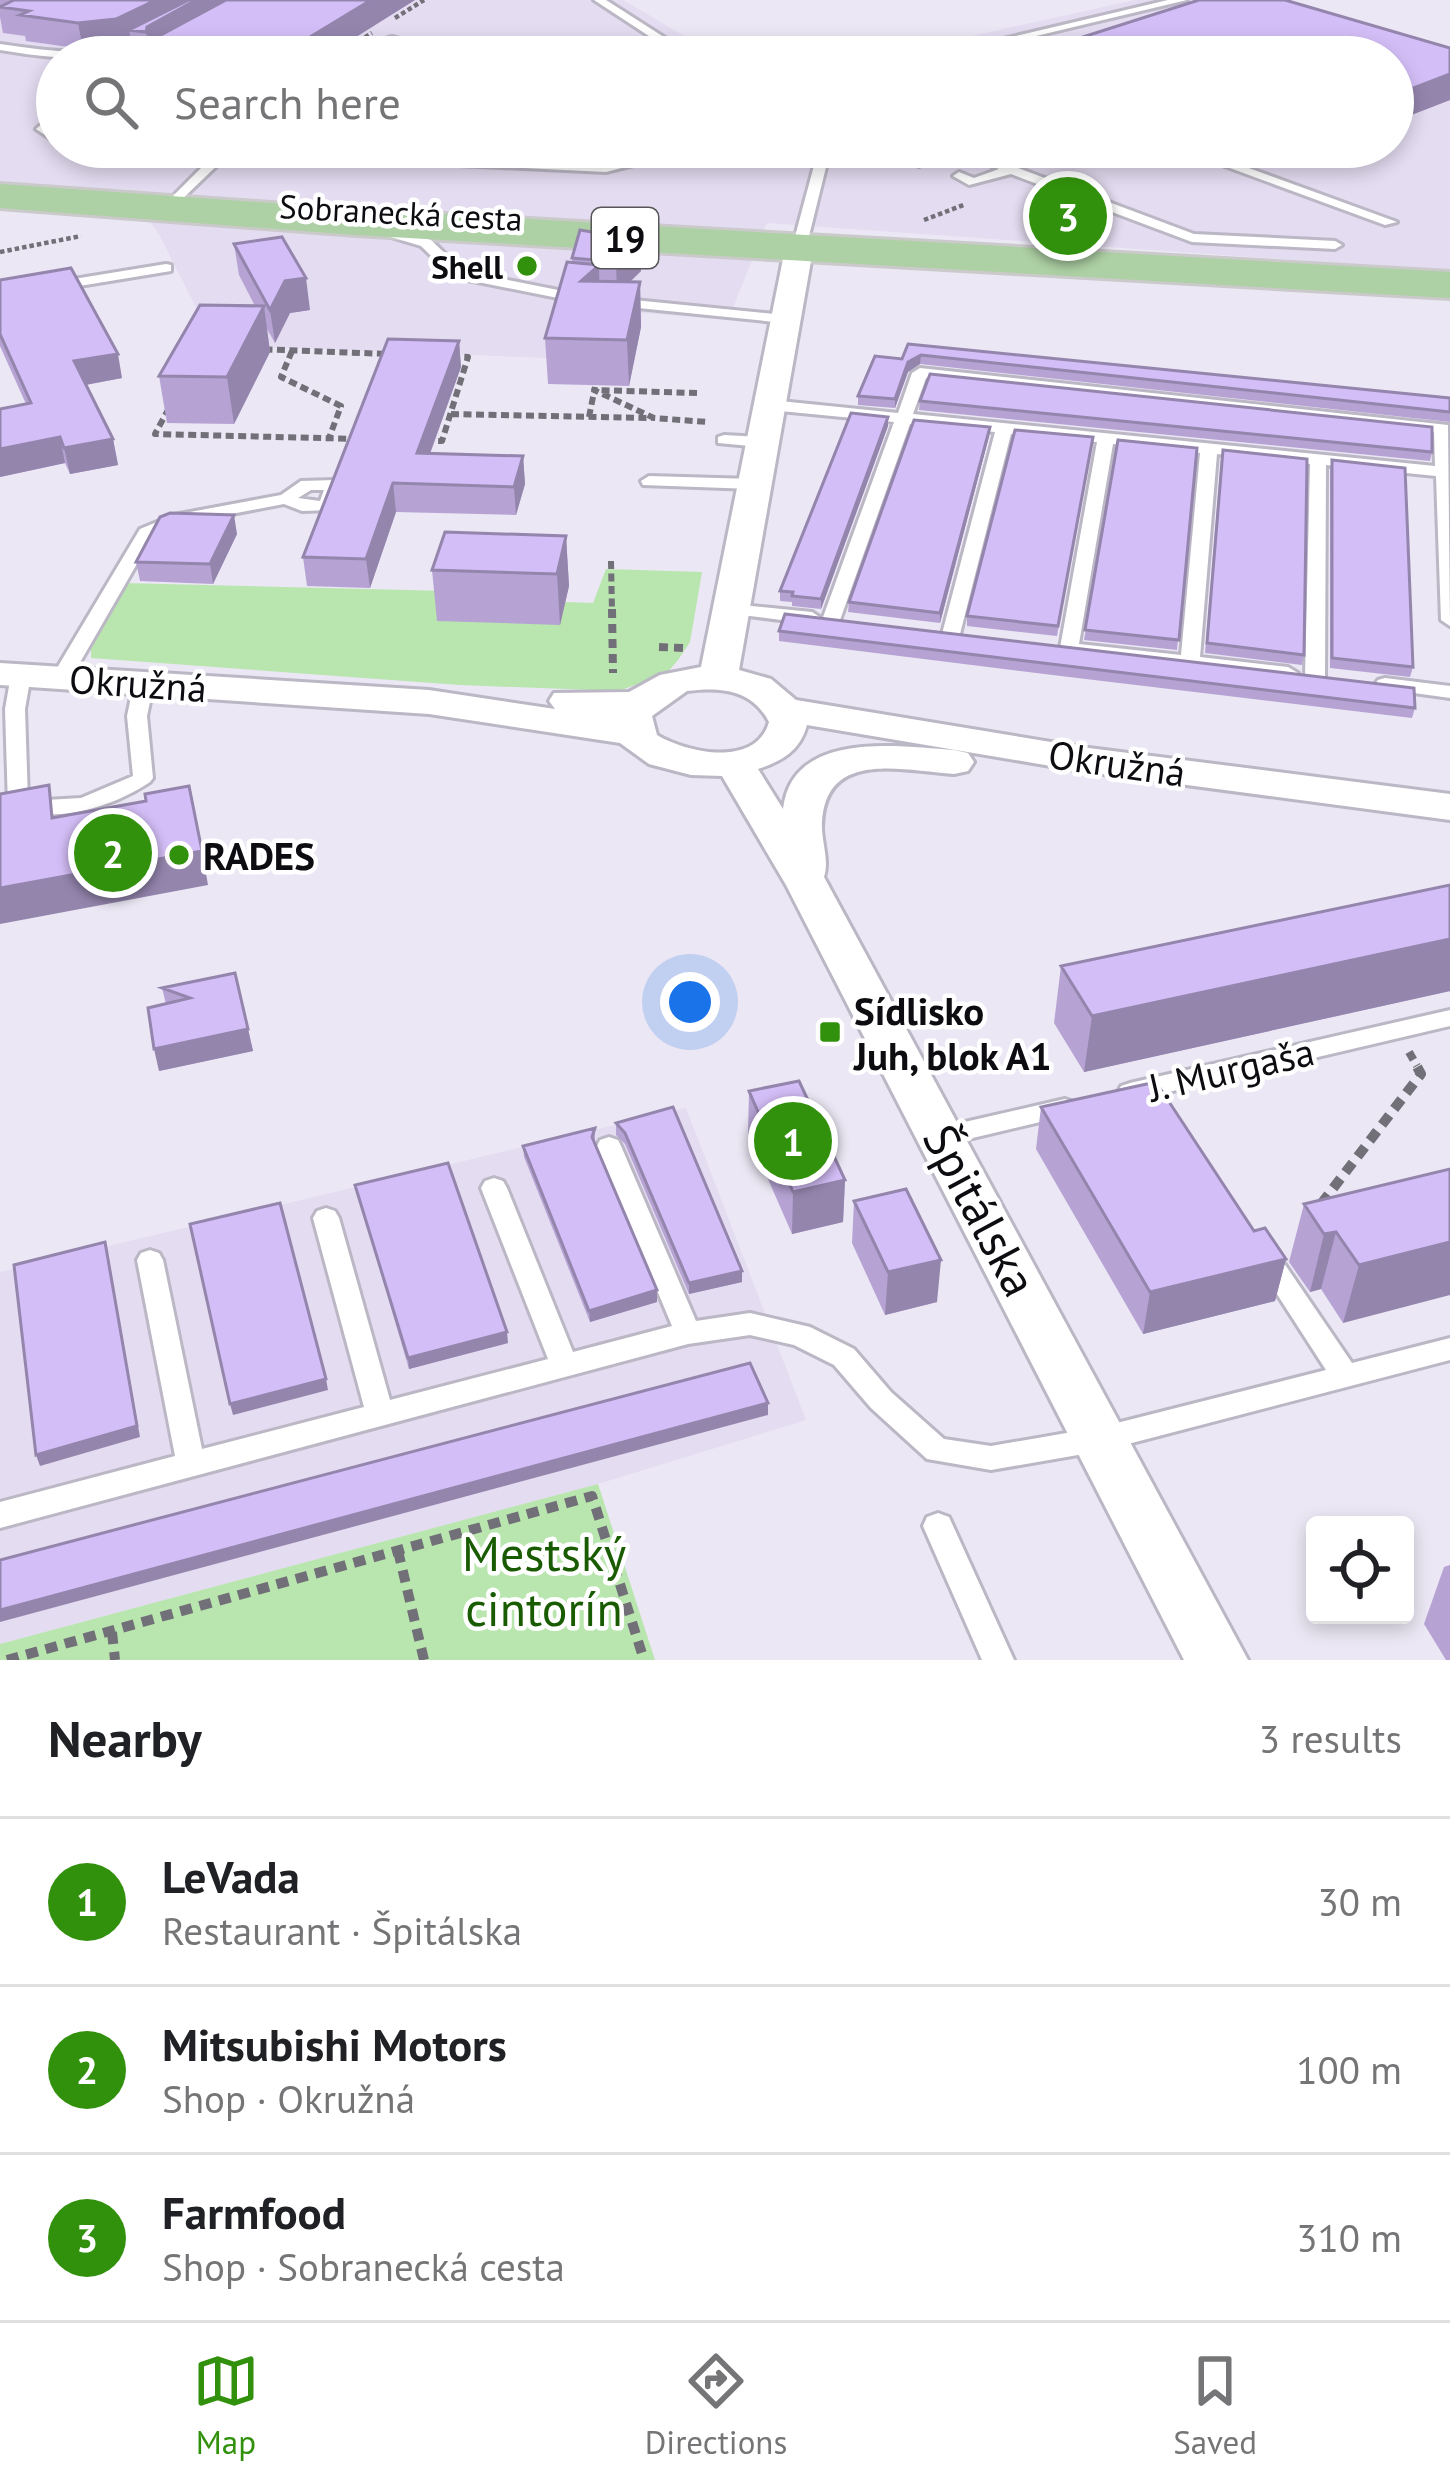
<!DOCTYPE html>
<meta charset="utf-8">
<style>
:root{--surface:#fff;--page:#f2f2f2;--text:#202124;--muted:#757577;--line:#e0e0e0;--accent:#32910c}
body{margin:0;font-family:"PT Sans",sans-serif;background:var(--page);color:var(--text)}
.controls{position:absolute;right:36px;bottom:36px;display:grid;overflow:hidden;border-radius:12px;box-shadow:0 6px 18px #0003}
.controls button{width:108px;height:108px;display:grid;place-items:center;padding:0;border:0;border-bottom:3px solid var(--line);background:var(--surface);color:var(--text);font:60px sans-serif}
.you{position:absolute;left:690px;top:1002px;width:42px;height:42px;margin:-30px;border:9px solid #fff;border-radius:50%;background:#1a73e8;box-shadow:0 0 0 18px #1a73e833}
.badge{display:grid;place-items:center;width:78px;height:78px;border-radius:50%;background:var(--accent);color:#fff;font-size:39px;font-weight:700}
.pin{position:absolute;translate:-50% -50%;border:6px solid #fff;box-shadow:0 3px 12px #0006}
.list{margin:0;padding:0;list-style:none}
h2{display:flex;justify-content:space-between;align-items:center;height:156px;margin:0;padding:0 48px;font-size:51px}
h2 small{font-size:39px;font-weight:400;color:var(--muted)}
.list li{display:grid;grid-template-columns:78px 1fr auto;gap:36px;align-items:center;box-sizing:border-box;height:168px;padding:0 48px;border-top:3px solid var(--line)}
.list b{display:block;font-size:45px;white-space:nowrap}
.list p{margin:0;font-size:39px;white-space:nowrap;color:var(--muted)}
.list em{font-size:39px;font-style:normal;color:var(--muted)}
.icon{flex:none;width:66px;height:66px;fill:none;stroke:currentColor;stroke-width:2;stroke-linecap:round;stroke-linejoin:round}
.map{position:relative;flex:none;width:1450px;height:1660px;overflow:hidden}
.search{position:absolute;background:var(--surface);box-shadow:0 6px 18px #0003;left:36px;right:36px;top:36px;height:132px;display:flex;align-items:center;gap:30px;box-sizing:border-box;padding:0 42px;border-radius:66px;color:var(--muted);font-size:45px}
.sheet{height:660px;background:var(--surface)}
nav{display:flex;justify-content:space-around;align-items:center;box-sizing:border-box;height:168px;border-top:3px solid var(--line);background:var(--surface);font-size:33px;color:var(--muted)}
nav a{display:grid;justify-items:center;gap:6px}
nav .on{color:var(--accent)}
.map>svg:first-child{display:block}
.built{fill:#e4dcf1}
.green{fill:#b9e5ae}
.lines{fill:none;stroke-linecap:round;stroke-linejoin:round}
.lane-casing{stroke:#bbb7c4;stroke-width:6}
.street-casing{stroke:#bbb7c4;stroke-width:6}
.primary-casing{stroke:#cacaca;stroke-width:6}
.path-far3{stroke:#716f77;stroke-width:4.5;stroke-dasharray:4.5 3;stroke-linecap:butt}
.path-far2{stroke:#716f77;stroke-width:6;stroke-dasharray:8 4.5;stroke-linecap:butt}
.path-far1{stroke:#716f77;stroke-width:8;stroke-dasharray:9 6;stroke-linecap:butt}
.path{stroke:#716f77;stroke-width:10;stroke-dasharray:12 8;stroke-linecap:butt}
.lane{fill:#fff;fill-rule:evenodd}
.street{fill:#fff;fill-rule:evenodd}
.primary{fill:#add0a4;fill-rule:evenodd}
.wall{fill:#b6a3d4}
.shaded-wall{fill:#9485ad}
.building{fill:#d4bef7;stroke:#9485ad;stroke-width:3}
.poi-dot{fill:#32910c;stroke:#fff;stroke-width:4.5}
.labels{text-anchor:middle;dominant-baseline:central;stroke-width:9;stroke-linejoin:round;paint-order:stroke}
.far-street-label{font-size:33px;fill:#0d0c10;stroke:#fff}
.far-poi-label{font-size:33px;font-weight:bold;fill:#0d0c10;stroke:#fff;text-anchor:end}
.shield{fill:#fff;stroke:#565558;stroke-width:3}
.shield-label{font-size:36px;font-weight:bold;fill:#0d0c10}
.street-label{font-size:39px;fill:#0d0c10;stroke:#fff}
.poi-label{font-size:39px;font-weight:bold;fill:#0d0c10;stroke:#fff;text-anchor:start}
.near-street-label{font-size:48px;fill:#0d0c10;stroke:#fff}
.near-park-label{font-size:48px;fill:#195b00;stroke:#fff}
</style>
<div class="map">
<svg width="1450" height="1660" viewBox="0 0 1450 1660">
<rect width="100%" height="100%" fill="#ebe7f4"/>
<path class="built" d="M0 0H623L720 57H57V147H1393V57H877L1135 0H1275L1450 50V271L767 223 728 320 562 306 549 358 215 345 160 236 128 190 0 183Z
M686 1108 806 1420 598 1484 0 1644V1272Z"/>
<path class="green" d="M606 569 702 572 690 642 678 660 667 673 619 691 460 685 91 658V646L122 583 447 591 559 625 565 602 593 603Z
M598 1484 655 1660H0V1644Z"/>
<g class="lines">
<g class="lane-casing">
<path id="lane" d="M594 0H606L695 57H681Z
M1168 0H1187L948 57H927Z
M157 36 161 37V41C109 65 54 59 0 50V44C63 53 96 58 157 36Z
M392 37 466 55 468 57H448L388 42V38Z
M57 111V122L50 129 57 133V143L36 129Z
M145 147H232L563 162 568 153 563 147H576L580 153 575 163C601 164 625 167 644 147H656L641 163 606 172 229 154 177 204 172 203V197L215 154 151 151Z
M457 147H509L503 151 462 153 458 152Z
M819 147H831L807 244 800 248 793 244Z
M891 147H907L901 152 925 162 919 166 886 155 884 152Z
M945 147H962L1194 234 1335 241 1342 245 1335 249 1192 242 1011 174 969 185 953 176 959 172 974 178 999 169Z
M1173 147H1191L1397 222 1385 225Z
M386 227 431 240 463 271 583 295 590 299 583 303 453 277 421 246 381 234V228Z
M166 264 171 265V271L0 299V291Z
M614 298 785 315 792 319 785 323 609 305V299Z
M920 368 1448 425 1450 626 1441 620 1436 476 1326 465 1325 677 1322 681H1308L1305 677 1310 464 1217 454 1200 657 1288 667 1298 673 1295 677 1062 652 1060 648 1097 442 1011 434 960 634 951 640 944 638 942 634 995 432 910 424 840 620 831 626 825 624 822 620 894 422 770 410 762 405 770 400 898 413 912 373ZM926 378 1434 432 1435 466 913 414ZM1113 444 1200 453 1181 655 1079 644Z
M724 435 761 437 769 442 761 447 718 443V437Z
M649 476 752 479 760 484 752 489 643 485 641 481Z
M335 480 343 485 332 510 302 511 284 504 179 524 153 536 71 678 68 682H54L51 678 140 529 174 515 281 495 301 481ZM311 490H324L320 501 298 498Z
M732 604 812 612 821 618 812 624 726 613 723 609Z
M21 669 31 675 25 709 28 801 81 798 133 776 127 716 134 683 144 677 154 683 147 716 153 778 150 782C109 809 59 822 11 810L8 806 5 709 11 675Z
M1385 678 1450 686V698L1378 688 1375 684 1378 680Z
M1450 1010V1026L1130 1101 1121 1098 1118 1092 1121 1086 1130 1083Z
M1065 1099 1074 1102 1077 1108 1074 1114 943 1145 934 1142 931 1136 934 1130 943 1127Z
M609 1137 618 1140 621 1146 696 1321 750 1313 810 1327 854 1349 891 1392 944 1439 991 1446 1101 1427 1326 1370 1253 1257 1257 1250 1266 1247 1275 1250 1352 1363 1450 1338V1360L1101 1451 991 1470 927 1459 871 1408 834 1365 794 1345 750 1335 688 1344 0 1528V1502L175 1456 137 1260 141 1253 150 1250 159 1253 163 1260 202 1449 364 1407 313 1218 317 1211 326 1208 335 1211 339 1218 390 1400 548 1359 481 1188 485 1181 494 1178 503 1181 507 1188 573 1352 672 1326 597 1146 600 1140Z
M938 1513 949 1517 1014 1660H982L923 1526 927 1517Z"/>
</g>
<g class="street-casing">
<path id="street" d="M800 236 814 244 739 670 771 679 796 700 1081 747 1450 794V820L1081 771 807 725C800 751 782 761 758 769L783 809C792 730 898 746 954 750L968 753 974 762 968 771 954 774C898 770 821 749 822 830 823 846 829 862 824 877L1248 1660H1184L786 885 722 776 691 775 649 764 620 743 429 714 0 685V663L429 690 555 709 549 701 554 693 629 692 660 675 701 667 786 244ZM687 691C720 687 752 689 769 722 756 768 687 753 657 735L652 716Z"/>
</g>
<g class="primary-casing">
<path id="primary" d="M0 184 356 209 1450 272V298L356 235 0 208Z"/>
</g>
<path class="path-far3" d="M395 18 424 0
M333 57 372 33
M1073 166 1128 147
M924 220 966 204
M0 252 81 236"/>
<path class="path-far2" d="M202 347 468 357 442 441 155 434Z
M292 351 281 377 341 406 329 438
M697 393 594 390 654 418 707 422
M451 414 652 418
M589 417 595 387
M611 561 612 612"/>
<path class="path-far1" d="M612 609 613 673
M659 647 683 648
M1409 1052 1417 1066"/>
<path class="path" d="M1321 1204 1421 1074 1415 1063
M398 1551 424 1660
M112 1632 115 1660
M7 1660 592 1496 644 1660"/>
<use href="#lane" class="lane"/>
<use href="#street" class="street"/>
<use href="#primary" class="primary"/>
</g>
<path class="wall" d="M0 0H415L324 57H120L132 51 131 41 121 46 83 49 26 41 25 36 3 33 0 17Z
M1199 0H1285L1450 48V100L1393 122V57H1044L1045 49Z
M1218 147H1330L1277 168Z
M640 240 641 271 630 282H640L641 327 629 386 548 384 545 338 572 263V258Z
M234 244 310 310 290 313 275 343 267 329 270 352 234 424 167 423 159 376 255 306 239 275Z
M0 280 122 378 86 385 113 439 118 465 70 474 65 463 0 477V409L26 404 0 346Z
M459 341 461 367 430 454 523 456 525 484 516 515 396 512 370 588 307 586 303 557Z
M908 344 1450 398V422L920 364 908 372 895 408 858 405V396L902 359Z
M920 401 1432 452 1430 461 919 410Z
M888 417V426L821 609 792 606V602L780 601V591Z
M990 427 989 436 940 623 848 612 849 602Z
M1093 437 1057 636 967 626V616Z
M1118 440 1197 448 1177 650 1084 640Z
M1221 459 1304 655 1302 665 1205 653Z
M1332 460 1413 667 1410 677 1330 668V470Z
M237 534 213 584 140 581 136 562Z
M566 536 569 586 560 625 437 621 432 570Z
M779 631 1415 708 1412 718 1069 677 779 641Z
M1450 885V991L1084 1072 1054 1023 1061 966Z
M235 973 253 1051 159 1071 166 1004 162 988Z
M749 1091 845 1180 843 1222 792 1234 748 1133Z
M1041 1107 1254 1231 1286 1259 1275 1301 1143 1334 1036 1149Z
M616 1123 742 1271V1282L689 1294 625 1144 616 1135Z
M595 1128V1142L657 1302 590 1322 524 1157 523 1146Z
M1450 1169 1343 1323 1321 1289 1310 1292 1289 1262 1304 1204Z
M355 1185 508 1343 409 1369Z
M854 1201 937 1302 885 1315 852 1243Z
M1450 1565V1660H1446L1424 1624 1444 1567Z"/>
<path class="shaded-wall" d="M156 0H245L150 57 146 32 129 30 131 41 121 46 83 49 78 23Z
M371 0H415L324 57H277Z
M1450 74V100L1393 122V96Z
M1281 147H1330L1277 168Z
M640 240 641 271 617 294 616 262Z
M599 265 600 309 581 281Z
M306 278 310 310 290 313 275 343 270 310 285 281Z
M640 282 641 327 629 386 627 340Z
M264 306 270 352 234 424 227 377Z
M459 341 461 367 420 481 417 453Z
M118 354 122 378 79 386 74 361Z
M921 355 920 364 908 372 895 408V399L908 362Z
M888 417V426L821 609V599Z
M990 427 989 436 940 623V613Z
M60 437 65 463 0 477V449Z
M113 439 118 465 70 474 64 448Z
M523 456 525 484 516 515 514 487Z
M393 483 396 512 370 588 366 559Z
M234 515 237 534 213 584 210 564Z
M566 536 569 586 560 625 557 574Z
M202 851 208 885 0 924V888Z
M1450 939V991L1084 1072 1092 1016Z
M248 1029 253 1051 159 1071 154 1049Z
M845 1180 843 1222 792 1234 793 1192Z
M1336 1232 1321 1289 1310 1292 1324 1234Z
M105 1242 140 1437 40 1466 36 1455Z
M1450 1242V1295L1343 1323 1359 1265Z
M1286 1259 1275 1301 1143 1334 1150 1292Z
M941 1260 937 1302 885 1315 888 1272Z
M742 1271V1282L689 1294V1283Z
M657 1290V1302L590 1322 589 1311Z
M507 1332 508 1343 409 1369 408 1358Z
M326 1379 328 1390 233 1415 230 1404Z
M768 1403V1415L0 1622V1610Z"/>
<path class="building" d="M14 0H156L116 19 78 23 20 15 29 11 0 7Z
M189 0H196L147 27 146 32 129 30Z
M226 0H371L277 57H120Z
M1199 0H1285L1450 48V74L1393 96V57H1069L1045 49Z
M580 230 640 240 616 262 572 258Z
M282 237 306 278 285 281 270 310 234 244Z
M567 262 599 265 581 281 640 282 627 340 545 338Z
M71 268 118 354 74 361 113 439 64 448 60 437 0 449V409L31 403 0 334V280Z
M200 305 264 306 227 377 159 376Z
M388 339 459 341 417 453 523 456 514 487 393 483 366 559 303 557Z
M908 344 1450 398V412L921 355 908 362 895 399 858 396 875 356 902 359Z
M930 374 1432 427V452L920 401Z
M851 413 888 417 821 599 792 596 793 592 780 591Z
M914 420 990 427 940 613 849 602Z
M1015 430 1093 437 1058 626 967 616Z
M1118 440 1197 448 1179 640 1085 630Z
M1223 450 1307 459 1304 655 1207 643Z
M1332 460 1405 468 1413 667 1332 658Z
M170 513 234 515 210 564 136 562 160 517Z
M445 532 566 536 557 574 432 570Z
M785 614 1414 688 1415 708 779 631Z
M49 785 52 818 146 801 145 794 189 786 202 851 0 888V794Z
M1450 885V939L1092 1016 1061 966Z
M235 973 248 1029 154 1049 148 1008 190 998 162 988Z
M799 1081 845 1180 793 1192 749 1091Z
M1156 1082 1254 1231 1265 1228 1286 1259 1150 1292 1041 1107Z
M673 1107 742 1271 689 1283 625 1133 616 1123Z
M595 1128 592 1137 657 1290 589 1311 523 1146Z
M448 1163 507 1332 408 1358 355 1185Z
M1450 1169V1242L1359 1265 1336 1232 1324 1234 1304 1204Z
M906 1189 941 1260 888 1272 854 1201Z
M280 1203 326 1379 230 1404 190 1224Z
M105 1242 137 1426 36 1455 14 1265Z
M750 1363 768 1403 0 1610V1560Z"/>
<g class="poi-dot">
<circle cx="527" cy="266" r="12"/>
<circle cx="179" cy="855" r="12"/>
<rect x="818" y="1020" width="24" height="24" rx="6"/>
</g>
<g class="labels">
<g class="far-street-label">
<text transform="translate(401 212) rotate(3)">Sobranecká cesta</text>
</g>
<g class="far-poi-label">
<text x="503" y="266">Shell</text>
</g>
<rect class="shield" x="592" y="208" width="66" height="60" rx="9"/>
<g class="shield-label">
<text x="625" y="238">19</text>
</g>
<g class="street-label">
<text transform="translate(138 683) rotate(4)">Okružná</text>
<text transform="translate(1117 763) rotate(8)">Okružná</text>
<text transform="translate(1231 1069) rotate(-13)">J. Murgaša</text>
</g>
<g class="poi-label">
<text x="203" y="855">RADES</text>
<text x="854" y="1010">Sídlisko<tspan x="854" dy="45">Juh, blok A1</tspan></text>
</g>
<g class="near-street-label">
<text transform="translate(981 1210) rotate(62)">Špitálska</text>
</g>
<g class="near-park-label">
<text x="544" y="1553">Mestský<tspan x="544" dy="55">cintorín</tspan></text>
</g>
</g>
</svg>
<div class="controls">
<button><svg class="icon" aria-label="locate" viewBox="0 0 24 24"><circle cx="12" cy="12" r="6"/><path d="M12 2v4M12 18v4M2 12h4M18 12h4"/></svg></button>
</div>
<div class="you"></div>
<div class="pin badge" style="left:793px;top:1141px">1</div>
<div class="pin badge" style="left:113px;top:853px">2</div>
<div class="pin badge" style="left:1068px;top:216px">3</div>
<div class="search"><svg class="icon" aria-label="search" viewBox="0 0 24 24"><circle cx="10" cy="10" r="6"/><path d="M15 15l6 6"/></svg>Search here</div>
</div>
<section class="sheet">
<h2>Nearby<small>3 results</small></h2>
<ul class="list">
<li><span class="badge">1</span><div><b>LeVada</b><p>Restaurant · Špitálska</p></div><em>30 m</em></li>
<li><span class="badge">2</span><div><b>Mitsubishi Motors</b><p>Shop · Okružná</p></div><em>100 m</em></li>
<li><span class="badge">3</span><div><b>Farmfood</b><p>Shop · Sobranecká cesta</p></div><em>310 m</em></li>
</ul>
</section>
<nav>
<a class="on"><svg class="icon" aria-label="map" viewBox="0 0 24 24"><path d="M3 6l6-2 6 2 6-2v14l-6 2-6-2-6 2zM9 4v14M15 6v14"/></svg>Map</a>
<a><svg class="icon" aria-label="directions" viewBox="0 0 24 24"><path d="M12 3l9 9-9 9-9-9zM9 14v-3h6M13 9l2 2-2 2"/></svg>Directions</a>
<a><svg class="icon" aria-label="saved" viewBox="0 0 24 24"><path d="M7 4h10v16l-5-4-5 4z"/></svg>Saved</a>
</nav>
